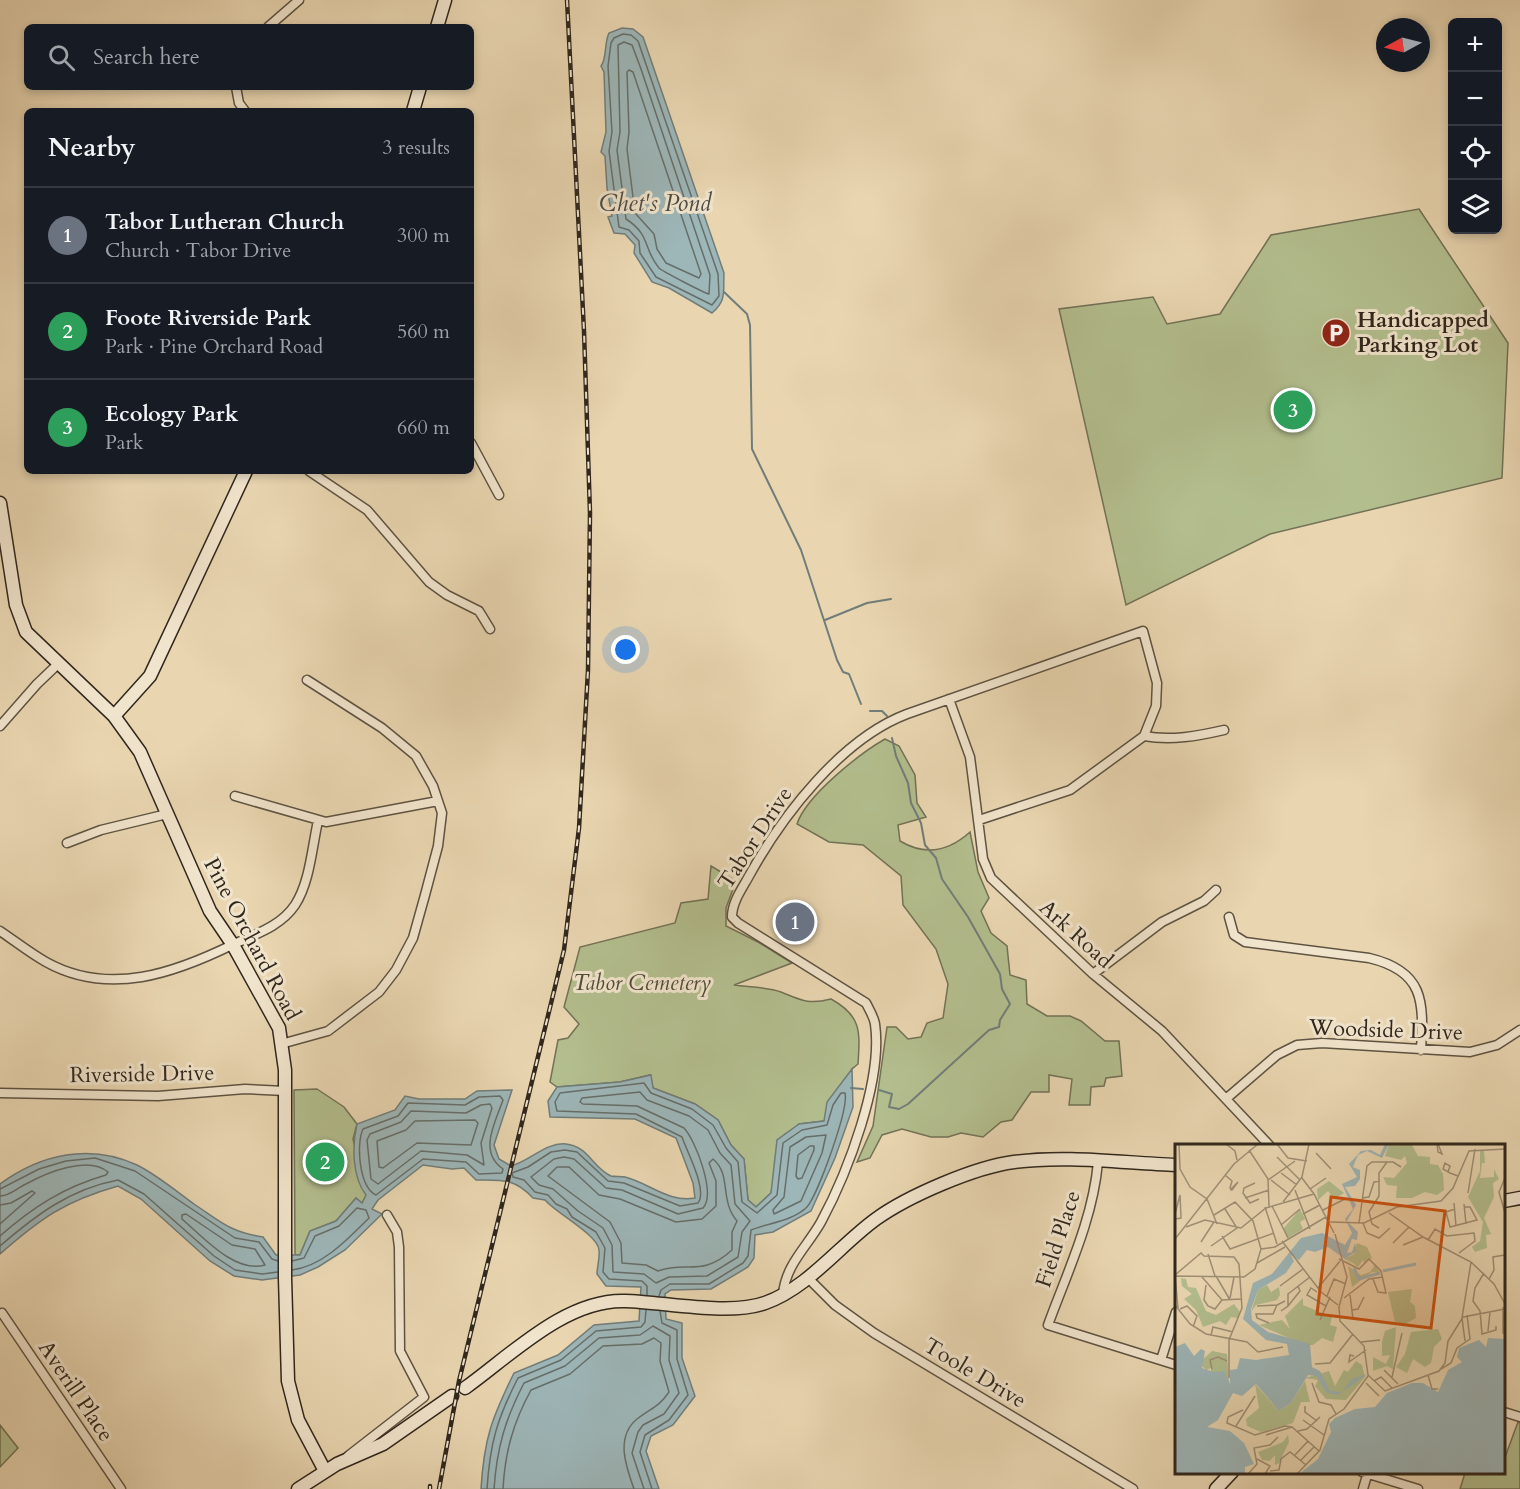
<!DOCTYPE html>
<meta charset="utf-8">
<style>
:root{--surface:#171b24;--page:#242831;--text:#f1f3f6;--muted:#9ea1a6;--line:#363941;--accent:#c59692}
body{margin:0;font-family:Cardo,serif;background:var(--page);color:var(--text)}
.controls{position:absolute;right:18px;top:18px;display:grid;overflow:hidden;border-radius:9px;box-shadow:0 3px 9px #0003}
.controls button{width:54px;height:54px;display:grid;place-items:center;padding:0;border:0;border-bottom:2px solid var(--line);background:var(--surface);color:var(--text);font:30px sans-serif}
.compass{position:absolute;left:1376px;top:18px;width:54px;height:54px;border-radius:50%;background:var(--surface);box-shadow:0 3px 9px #0003;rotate:263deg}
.you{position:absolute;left:626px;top:650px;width:21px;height:21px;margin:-15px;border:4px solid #fff;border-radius:50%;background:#1a73e8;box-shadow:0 0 0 9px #1a73e833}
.badge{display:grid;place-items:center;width:39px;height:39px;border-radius:50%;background:var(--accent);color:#fff;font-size:20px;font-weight:700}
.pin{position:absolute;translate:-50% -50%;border:3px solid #fff;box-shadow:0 2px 6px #0006}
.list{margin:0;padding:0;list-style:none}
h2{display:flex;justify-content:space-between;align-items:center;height:78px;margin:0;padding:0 24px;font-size:26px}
h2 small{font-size:20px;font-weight:400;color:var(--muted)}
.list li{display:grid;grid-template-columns:39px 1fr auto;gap:18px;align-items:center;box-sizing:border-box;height:96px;padding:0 24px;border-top:2px solid var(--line)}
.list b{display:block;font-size:22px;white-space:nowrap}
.list p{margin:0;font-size:20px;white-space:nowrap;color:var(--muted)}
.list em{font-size:20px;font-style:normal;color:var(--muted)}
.icon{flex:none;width:33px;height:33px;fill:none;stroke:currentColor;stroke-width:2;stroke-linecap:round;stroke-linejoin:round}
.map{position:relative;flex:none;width:1520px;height:1489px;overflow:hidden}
.search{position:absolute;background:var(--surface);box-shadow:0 3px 9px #0003;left:24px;top:24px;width:450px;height:66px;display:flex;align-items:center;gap:15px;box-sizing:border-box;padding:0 21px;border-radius:9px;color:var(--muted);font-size:22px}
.panel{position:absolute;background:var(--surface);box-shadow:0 3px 9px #0003;left:24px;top:108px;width:450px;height:366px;border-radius:9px}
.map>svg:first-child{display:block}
.green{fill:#b3be8e;stroke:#727256;stroke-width:1.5}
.water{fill:#9db6b8;stroke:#717d7a;stroke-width:1.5}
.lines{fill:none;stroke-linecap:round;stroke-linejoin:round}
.shore{stroke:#666e6a;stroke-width:1.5}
.stream{stroke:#717d7a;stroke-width:2}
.street-casing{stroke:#5e5342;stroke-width:11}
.secondary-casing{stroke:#30271d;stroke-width:15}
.street{stroke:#f1e4cc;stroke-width:8}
.secondary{stroke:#f1e4cc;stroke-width:12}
.rail-casing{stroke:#30271d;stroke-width:4.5}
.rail{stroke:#f1e4cc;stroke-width:2;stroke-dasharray:7;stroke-linecap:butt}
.labels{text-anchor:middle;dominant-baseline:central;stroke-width:6;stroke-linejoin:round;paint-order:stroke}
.poi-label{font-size:22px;font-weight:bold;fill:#30271d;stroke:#f1e4cc;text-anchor:start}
.street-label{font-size:22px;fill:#30271d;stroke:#f1e4cc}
.park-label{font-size:22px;font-style:italic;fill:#514d39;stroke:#f1e4cc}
.water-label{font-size:24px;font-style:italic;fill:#4b4b44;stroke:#f1e4cc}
.inset-river{fill:none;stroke:#9db6b8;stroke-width:3}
.inset-road{fill:none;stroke:#9f9076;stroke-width:1.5}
.view{fill:#cc520f;fill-opacity:0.15;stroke:#cc520f;stroke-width:3}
.inset-edge{fill:none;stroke:#30271d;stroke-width:3}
</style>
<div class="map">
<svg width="1520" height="1489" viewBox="0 0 1520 1489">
<rect width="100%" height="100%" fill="#e9d6b1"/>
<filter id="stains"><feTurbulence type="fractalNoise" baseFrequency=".00333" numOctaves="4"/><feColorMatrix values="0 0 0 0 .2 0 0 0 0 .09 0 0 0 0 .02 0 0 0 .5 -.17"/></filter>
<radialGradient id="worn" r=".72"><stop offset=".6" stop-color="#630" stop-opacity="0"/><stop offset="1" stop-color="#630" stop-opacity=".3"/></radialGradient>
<path class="green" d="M1419 209 1508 343 1502 478 1270 534 1126 605 1059 309 1153 297 1167 324 1220 314 1271 235Z
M885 739 899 746 915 775 917 803 926 817 898 825 900 841C925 856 949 851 970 832L978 872 989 898 981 911 991 933 1007 946 1010 975 1026 980 1027 1004 1047 1016H1070L1081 1021 1105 1041H1119L1122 1076 1106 1078 1104 1086 1091 1087 1090 1105H1069L1072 1079 1049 1075V1092H1031L1012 1120 1001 1122 983 1137 961 1133 948 1137H931L902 1129 882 1135 870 1158 857 1162 873 1126 887 1027H896L908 1039 921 1037 927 1023 943 1018 948 984 936 949 903 905 901 876 863 845 829 842 797 824C806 796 859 754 885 739Z
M711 866 736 881 726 908V926L758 942 792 963 734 985C749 987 767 987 781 992 801 1000 808 1005 831 999 862 1016 860 1032 858 1064L852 1069 824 1121 799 1124 792 1132 785 1134 771 1193 756 1207 748 1200 744 1159 731 1145 718 1120 695 1104 653 1088 650 1075 620 1082 557 1087 550 1082 558 1040 568 1038 579 1024 564 1007 580 947 675 923 681 903 708 899Z
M317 1089 344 1107 357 1124 353 1139 367 1195 362 1203 356 1198 336 1221 310 1231 300 1255H295L294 1090Z
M1518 1422 1520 1423V1489H1460L1465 1473 1504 1472V1460Z
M0 1425 18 1448 0 1467Z"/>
<path class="water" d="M622 28 633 29 643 37 724 273C723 292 727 300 712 313L669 288 652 282 634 253 635 245 625 234 614 233 608 217 612 216 607 188 605 156 601 152 606 132 604 72 601 66C607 59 604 43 609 33Z
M852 1069 853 1107 835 1158 811 1211 773 1232 755 1235 754 1258 748 1267 711 1289 671 1290 665 1294 666 1319 682 1323V1358L695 1396 673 1425 651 1436 646 1451 659 1489H481C484 1438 492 1418 514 1373L558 1355 594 1325 639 1321 641 1287 606 1286 597 1274C597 1267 600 1258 599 1250 598 1235 556 1213 545 1200L533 1198C514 1178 502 1180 476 1180L464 1168 452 1169 423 1165 378 1200 372 1209 382 1214 345 1250 318 1267 300 1275 262 1280 234 1276 210 1261 141 1199 118 1186C65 1201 41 1218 0 1254V1184C41 1154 90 1143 137 1165 157 1175 176 1191 194 1204 221 1222 230 1232 263 1237L276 1255H300L310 1231 336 1221 356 1198 362 1203 366 1195C352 1177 352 1146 357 1124L395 1110 405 1096 419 1099H465L477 1091 512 1090 494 1145 499 1159 511 1166C530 1161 546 1142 566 1144 588 1146 593 1168 611 1176 615 1177 621 1176 625 1177 649 1183 669 1203 695 1198L693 1183 676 1138 635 1119 550 1117 548 1101 557 1087 620 1082 651 1075 653 1088 695 1104 718 1120 731 1145 744 1159 748 1200 756 1207 771 1193 777 1140 799 1124 824 1121 827 1102Z"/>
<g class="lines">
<path class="shore" d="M623 34 631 35 638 41 718 274 719 296 712 305 656 277 640 253 639 241 629 230 619 227 609 151 612 132 608 66 611 43 614 38Z
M624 42 632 45 641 69 710 275 709 294C704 293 662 271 659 268 643 249 651 235 626 219L617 150 620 132 618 45Z
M629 70 633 72 701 274 699 278 666 263 657 249 654 234 635 213 627 149 629 132 627 72Z
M640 1092 647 1100 689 1116 708 1130 720 1153 731 1165 735 1204 750 1221 742 1232 738 1257 707 1276 669 1277 656 1283 644 1274 613 1272 612 1245 603 1228 578 1211 553 1189 539 1185 531 1177 554 1159 564 1157 574 1159 606 1188 622 1190 678 1214 703 1208C716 1194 696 1141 684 1128L637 1106 583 1104 580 1102 582 1098Z
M500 1096 503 1100C495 1123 478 1152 503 1169L502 1173 479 1174 466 1162 423 1159 376 1195C359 1187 356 1144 363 1129L398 1116 408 1103 465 1105 479 1097Z
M490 1104 492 1108 481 1143 484 1165 467 1155 421 1151 378 1184 371 1179 367 1140 370 1134 401 1122 411 1111 466 1113 481 1105Z
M475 1120 478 1123 471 1145 417 1143 383 1168 379 1167 377 1141 406 1130 415 1121Z
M826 1135 822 1153 801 1201 774 1214 773 1210 784 1197 790 1147 806 1137Z
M810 1146H814V1150L802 1178 798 1179 796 1176 798 1155Z
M713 1159C732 1175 719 1200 737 1221L732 1232V1250C701 1278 687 1260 658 1271L646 1265 622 1263 621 1243 610 1222 548 1176 557 1167H569L599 1195 620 1199 676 1222 702 1219 716 1206V1181L709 1163Z
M0 1189 39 1169 66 1161 95 1158 135 1171 235 1238 259 1242 272 1259 278 1261
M0 1196C10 1196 17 1188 26 1184 46 1173 88 1155 108 1172L106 1175C64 1187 33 1207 0 1236
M0 1205 11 1203 32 1191 35 1193 0 1224
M186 1214 232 1245 255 1249 265 1265C235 1274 202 1236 182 1219V1215Z
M0 1246C36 1215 70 1189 118 1180L144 1194 214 1256 235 1270 262 1274 278 1272
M292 1261 304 1258 315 1236 339 1226 357 1208 366 1210 369 1218C348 1239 323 1266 292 1270
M647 1295V1286L642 1281 609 1279 603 1272 605 1248 596 1232 572 1217 567 1209 556 1204 548 1195 535 1192 524 1180 513 1177 512 1173 528 1167 551 1152 565 1150 577 1152 608 1181 624 1183 680 1206 698 1203C708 1190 687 1152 682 1137L636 1114 557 1111 555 1102 560 1093 644 1083 651 1093 692 1109 713 1125 726 1148 738 1162 742 1202 757 1213 777 1195 783 1143 802 1130 827 1125 833 1105 841 1093H845C849 1109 818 1194 807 1207 793 1221 768 1223 751 1230L748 1256 743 1263 709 1284H670L661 1290 659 1296
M487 1489C490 1443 497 1419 518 1378L561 1360 596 1331 641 1327 645 1322 646 1310
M494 1489C497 1447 505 1420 524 1383L565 1366 599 1338 640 1335 653 1326 670 1336 669 1360 679 1393 664 1414 643 1425 638 1432 632 1453 644 1489
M503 1489C505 1452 513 1423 531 1390L570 1374 603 1346 642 1344 654 1338 661 1343 660 1361 669 1392C659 1407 651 1408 637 1419 615 1437 626 1467 634 1489
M652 1489 640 1452 645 1435 669 1420 688 1395 677 1359V1330L662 1323 660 1311"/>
<path class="stream" d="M724 292 747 314 750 325 752 449 801 550 837 660 843 672 849 674 861 704
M825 620 867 603 891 599
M870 711H882L887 716
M851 1088 863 1089
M879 1090 892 1094 889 1107 899 1109 908 1104 989 1030 999 1027 1000 1020 1010 1004 1002 989 1000 974 968 917 942 879 936 858 925 845 921 823 911 803 908 783 896 756 892 738"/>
<g class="street-casing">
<path id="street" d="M268 27 299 0
M236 87 239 103 245 111
M471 443 499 495
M309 471 367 510 429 582 447 595 479 611 490 629
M949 699 970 757 983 859 991 878 1093 974 1162 1031 1270 1146
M0 726 37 684 58 664
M1144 736C1171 741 1198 736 1224 730
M235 796 326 822 438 801
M67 843 101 830 167 814
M1229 917 1234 935 1245 942 1369 958C1424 971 1424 1001 1421 1050
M0 931C15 941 30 953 46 962 109 997 175 973 234 944 256 934 281 926 295 905 310 882 312 847 318 821
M1093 974 1162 922 1204 901 1216 890
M281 1044 328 1031 379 992 396 970 413 938 425 895 438 846 442 813 433 786 416 756 382 728 307 680
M0 1093 158 1096 245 1089 285 1091
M1227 1098 1277 1055 1297 1045 1322 1043 1470 1052 1497 1045 1520 1030
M1098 1162C1093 1219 1067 1273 1048 1325L1176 1365
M807 1277 835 1305 874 1333 1133 1489
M783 1294C786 1264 807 1247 821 1222 848 1172 883 1080 875 1024 874 1017 869 1009 866 1003L738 923 732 917C732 902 742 889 749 876 782 816 841 739 907 714L1143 631 1157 683 1156 706 1144 736 1070 790 979 820
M2 1313 121 1489
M1161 1360 1176 1312
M1504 1412 1520 1417
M348 1456 424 1397 400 1351 399 1247 397 1232 387 1215
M1362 1472 1418 1489
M1363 1489 1368 1472"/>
</g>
<g class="secondary-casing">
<path id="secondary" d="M437 27 445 0
M413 111 420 87
M0 503 16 605 26 632 114 716 140 752 210 911 233 945 279 1028 285 1070V1278L288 1381 298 1420 325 1471
M114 716 150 676 246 471
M1504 1201 1520 1198
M465 1388C511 1355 566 1299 625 1301 664 1302 729 1316 765 1303 808 1288 840 1245 876 1219 908 1196 975 1167 1014 1162 1066 1155 1123 1163 1176 1165
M298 1489 337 1464 383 1444 452 1396
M1216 1489 1232 1472"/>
</g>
<use href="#street" class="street"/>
<use href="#secondary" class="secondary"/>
<g class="rail-casing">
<path id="rail" d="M430 1486V1489
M439 1489 459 1381 564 950 579 828 588 670 590 513 584 331 567 0"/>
</g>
<use href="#rail" class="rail"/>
</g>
<defs>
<g id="parking-disc" transform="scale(1.5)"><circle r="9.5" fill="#8f2418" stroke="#f1e4cc"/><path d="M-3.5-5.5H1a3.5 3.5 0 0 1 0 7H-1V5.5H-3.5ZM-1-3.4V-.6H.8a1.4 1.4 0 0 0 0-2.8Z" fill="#fff"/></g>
</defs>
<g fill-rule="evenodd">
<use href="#parking-disc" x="1336" y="333"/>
</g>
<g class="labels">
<g class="poi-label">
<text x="1357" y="320">Handicapped<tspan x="1357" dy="25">Parking Lot</tspan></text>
</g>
<g class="street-label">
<text transform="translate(755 838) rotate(-57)">Tabor Drive</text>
<text transform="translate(1076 934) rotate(42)">Ark Road</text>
<text transform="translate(252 939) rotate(62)">Pine Orchard Road</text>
<text transform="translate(1386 1030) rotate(2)">Woodside Drive</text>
<text transform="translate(142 1074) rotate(-1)">Riverside Drive</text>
<text transform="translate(1058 1239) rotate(-72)">Field Place</text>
<text transform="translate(975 1373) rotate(31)">Toole Drive</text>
<text transform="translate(76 1391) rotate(56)">Averill Place</text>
</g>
<g class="park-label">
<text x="642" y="983">Tabor Cemetery</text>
</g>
<g class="water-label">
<text x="655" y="203">Chet's Pond</text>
</g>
</g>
<g transform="translate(1175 1144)">
<rect width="330" height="330" fill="#e9d6b1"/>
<path d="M214 0 237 1 243 12 255 13V20L263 21 268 30 269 46 262 51 250 48 237 54H221L222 42 212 41 208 33 219 34 232 19 230 12 226 16 210 12ZM305 7H309L310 19H307L305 34 319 33V25L324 35 318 39 319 53 309 74 316 90 311 91 312 104 300 108 297 103 305 97 308 78 293 53 305 27ZM154 37 169 49 159 55 153 47 143 56 142 45ZM125 65 130 75 125 78 128 85 113 94 108 85ZM182 99 192 103 197 114 189 119 188 116 183 123 171 114 179 110ZM200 121 205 129 197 128 177 143 173 122 186 131 195 128ZM6 134 11 135 13 143 21 144 31 167 41 171 59 160 65 168 63 174 56 173 51 181 45 177 28 183 21 166 9 155 17 150 7 142ZM92 141 96 148 104 143 105 151 102 156 81 161 76 168 83 146ZM237 145 235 158 240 162 241 174 230 180 220 178 213 148ZM128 154V161L157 173 155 181 162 183 158 198 147 194 138 201H130L84 181 107 176 115 185 110 172ZM221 183 218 225 212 222 198 227V213L211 220 215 211 207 212V198L210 187ZM263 185 267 195 259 203 256 219 250 223 238 215 232 229 221 223 230 210 236 188ZM37 207 52 210 54 240 36 228V224L31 226 27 222 28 215ZM181 217 187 221 190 233 171 256 151 255 140 242 143 236 130 234 154 227 160 242 169 226 173 228ZM130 237 135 258H126L118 279 86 288 72 282 71 275 84 264 80 240 104 267 116 259ZM113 291 114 298 104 319 100 321V311L95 317 87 316 83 308 108 298Z" fill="#b3be8e"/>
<path d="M210 0H214L207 14 192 7 183 11 178 23 185 26V35L180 42 170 43 181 61 172 77 183 88 182 96 177 95 172 109 177 108 180 99 182 107 171 114 177 120 153 103 140 108 132 106 124 116 116 111 119 117 111 129 83 146 76 165 77 176 93 188 135 200 137 223 145 227 155 247 167 248 177 235 192 230 163 251 152 249 141 232 133 231 116 259 104 267 81 240 67 252 58 249 43 276 32 283 55 287 69 299 79 320 70 323V330H0V203L10 199 19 212 26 205 30 207 27 224 39 228 49 227 55 240V226L62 225 65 214 81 216 114 211 112 200 91 196 68 175 78 139 97 130 126 94 147 89 170 101 177 89 170 75 178 65 167 40 182 33 174 20 186 7 196 6 205 11ZM313 194 330 195V330H124L143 315 156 288 154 280 160 274 180 265 200 263 212 249 237 239H248L263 248 273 226 287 218 282 213 284 204 304 196 311 203Z" fill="#9db6b8"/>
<path class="inset-river" d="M179 124 184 135 205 129M208 127 241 120"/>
<path class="inset-road" d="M4 0 5 25 15 43 32 55 42 80M51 0 60 7 62 16M102 0 113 14 132 17M262 0 263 8 267 10 263 0M74 6 93 35 94 63M141 9 156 25M102 13 125 36M273 28 275 22 270 19 268 25 275 29 283 32M106 29 122 41M50 31 57 37 55 44 56 45V46H57L63 38 56 45M127 34 139 50M330 34 324 48 330 69V97M93 36 120 17M96 36 115 51M80 39 69 44 68 49 75 59 84 55M135 45 151 34M120 46 135 85M293 49 300 5M70 54 94 46M187 54 194 53 199 38 205 37M108 58 127 33 134 0M279 59 281 82M289 60 291 80M97 62 113 94M90 63 102 100M280 65 271 68 275 83 302 76 295 63H289M148 66 170 55M214 69 248 93 296 118 319 140 330 160M0 70 5 51 6 74 0 75M128 70 145 61M155 78 189 79 222 63 266 57 278 44 294 7 330 5M184 79 192 22 197 18H218L226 23M188 79 192 89 204 94 215 84M106 81 125 65M11 83 30 76 66 84 91 64 139 50 159 89M204 84 197 80 194 68 204 52V29L212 18M160 90 172 133 164 163 165 177 189 202 193 231 210 247 264 227 270 219 273 197 288 173 330 165M47 92 55 105 99 89M0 95 59 20 83 0M253 96 260 85 272 92 299 89 300 97 284 109M107 97 146 148 163 161M26 98 39 78M218 99 234 83M228 101 248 93M36 102 62 84 50 65M86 105 100 103 151 73M33 110 40 132M164 115 184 125 194 115 206 127 211 149 203 148 198 135M82 119 110 103M309 129 300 144 298 157 305 167 307 190 321 186V182M0 131 26 109 29 112 59 113 64 120 67 164 54 196V234M0 132 69 133 80 125 86 105 78 77 60 58 39 71M0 132 3 164M41 132 55 156M27 133 47 156 66 155M314 135 319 126 318 113 330 111M31 141 29 156 33 162 40 165 47 156M105 142 128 125M143 144 165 117M142 148 136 144 132 151 151 162M175 151 178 175M152 152 159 135 171 140M55 154 59 133M169 154 194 135 208 133M0 161 15 180 31 190 72 198 83 208 108 203M82 162 102 161M113 162 125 147 123 142M328 163V190M5 165 12 162 22 172 18 183M177 166 183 165 189 153M106 167 113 162V150L135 133M145 176 155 153M94 179 82 174 81 170H98L102 161 110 157M313 187 315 168M36 191 38 183 58 188M290 197 287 174 296 118M186 198 205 196M179 212 175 211 174 218 191 206M140 220 155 219 178 190M37 225 35 216 43 213 52 217M266 225 276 219 282 204 295 195 292 171M209 226 223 240M253 231 257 245H263M217 233 227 189M199 237 206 233 217 244M137 239 144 258 156 261 161 270M191 239 204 252M130 262V268L142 277M68 266 53 273 52 279 80 291 110 282 117 283 144 307M128 276 149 291M61 282 80 252M123 287 132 285 145 273M91 291 117 283M120 311 133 297M82 315 95 322 90 330M126 316 139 303M95 327 104 326 106 315 115 308 131 321M73 330 82 320 79 304 95 301 103 293M122 330 145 306 154 275 169 265 193 232"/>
<path class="view" d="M156 53 270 67 256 184 142 170Z"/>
<rect width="330" height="330" class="inset-edge"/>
</g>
<rect width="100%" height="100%" filter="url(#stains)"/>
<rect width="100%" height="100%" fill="url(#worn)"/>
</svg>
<div class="controls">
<button>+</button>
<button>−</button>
<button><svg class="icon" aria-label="locate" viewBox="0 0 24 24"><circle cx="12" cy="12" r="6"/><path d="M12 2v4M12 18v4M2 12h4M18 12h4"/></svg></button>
<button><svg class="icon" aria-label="layers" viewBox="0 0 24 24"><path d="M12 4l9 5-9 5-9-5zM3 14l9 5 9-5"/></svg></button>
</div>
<svg class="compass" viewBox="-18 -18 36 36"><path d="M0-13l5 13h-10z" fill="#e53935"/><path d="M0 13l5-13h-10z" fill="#9ea1a6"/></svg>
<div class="you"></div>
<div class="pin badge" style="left:795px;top:922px;background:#6b7280">1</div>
<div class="pin badge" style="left:325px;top:1162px;background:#2e9e5b">2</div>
<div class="pin badge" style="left:1293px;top:410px;background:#2e9e5b">3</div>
<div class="search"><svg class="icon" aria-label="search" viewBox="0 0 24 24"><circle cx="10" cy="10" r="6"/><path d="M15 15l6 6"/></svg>Search here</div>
<section class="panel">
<h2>Nearby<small>3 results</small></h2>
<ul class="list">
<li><span class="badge" style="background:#6b7280">1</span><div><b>Tabor Lutheran Church</b><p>Church · Tabor Drive</p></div><em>300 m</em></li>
<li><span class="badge" style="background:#2e9e5b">2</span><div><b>Foote Riverside Park</b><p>Park · Pine Orchard Road</p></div><em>560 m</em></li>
<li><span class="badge" style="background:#2e9e5b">3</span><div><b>Ecology Park</b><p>Park</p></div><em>660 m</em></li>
</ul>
</section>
</div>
